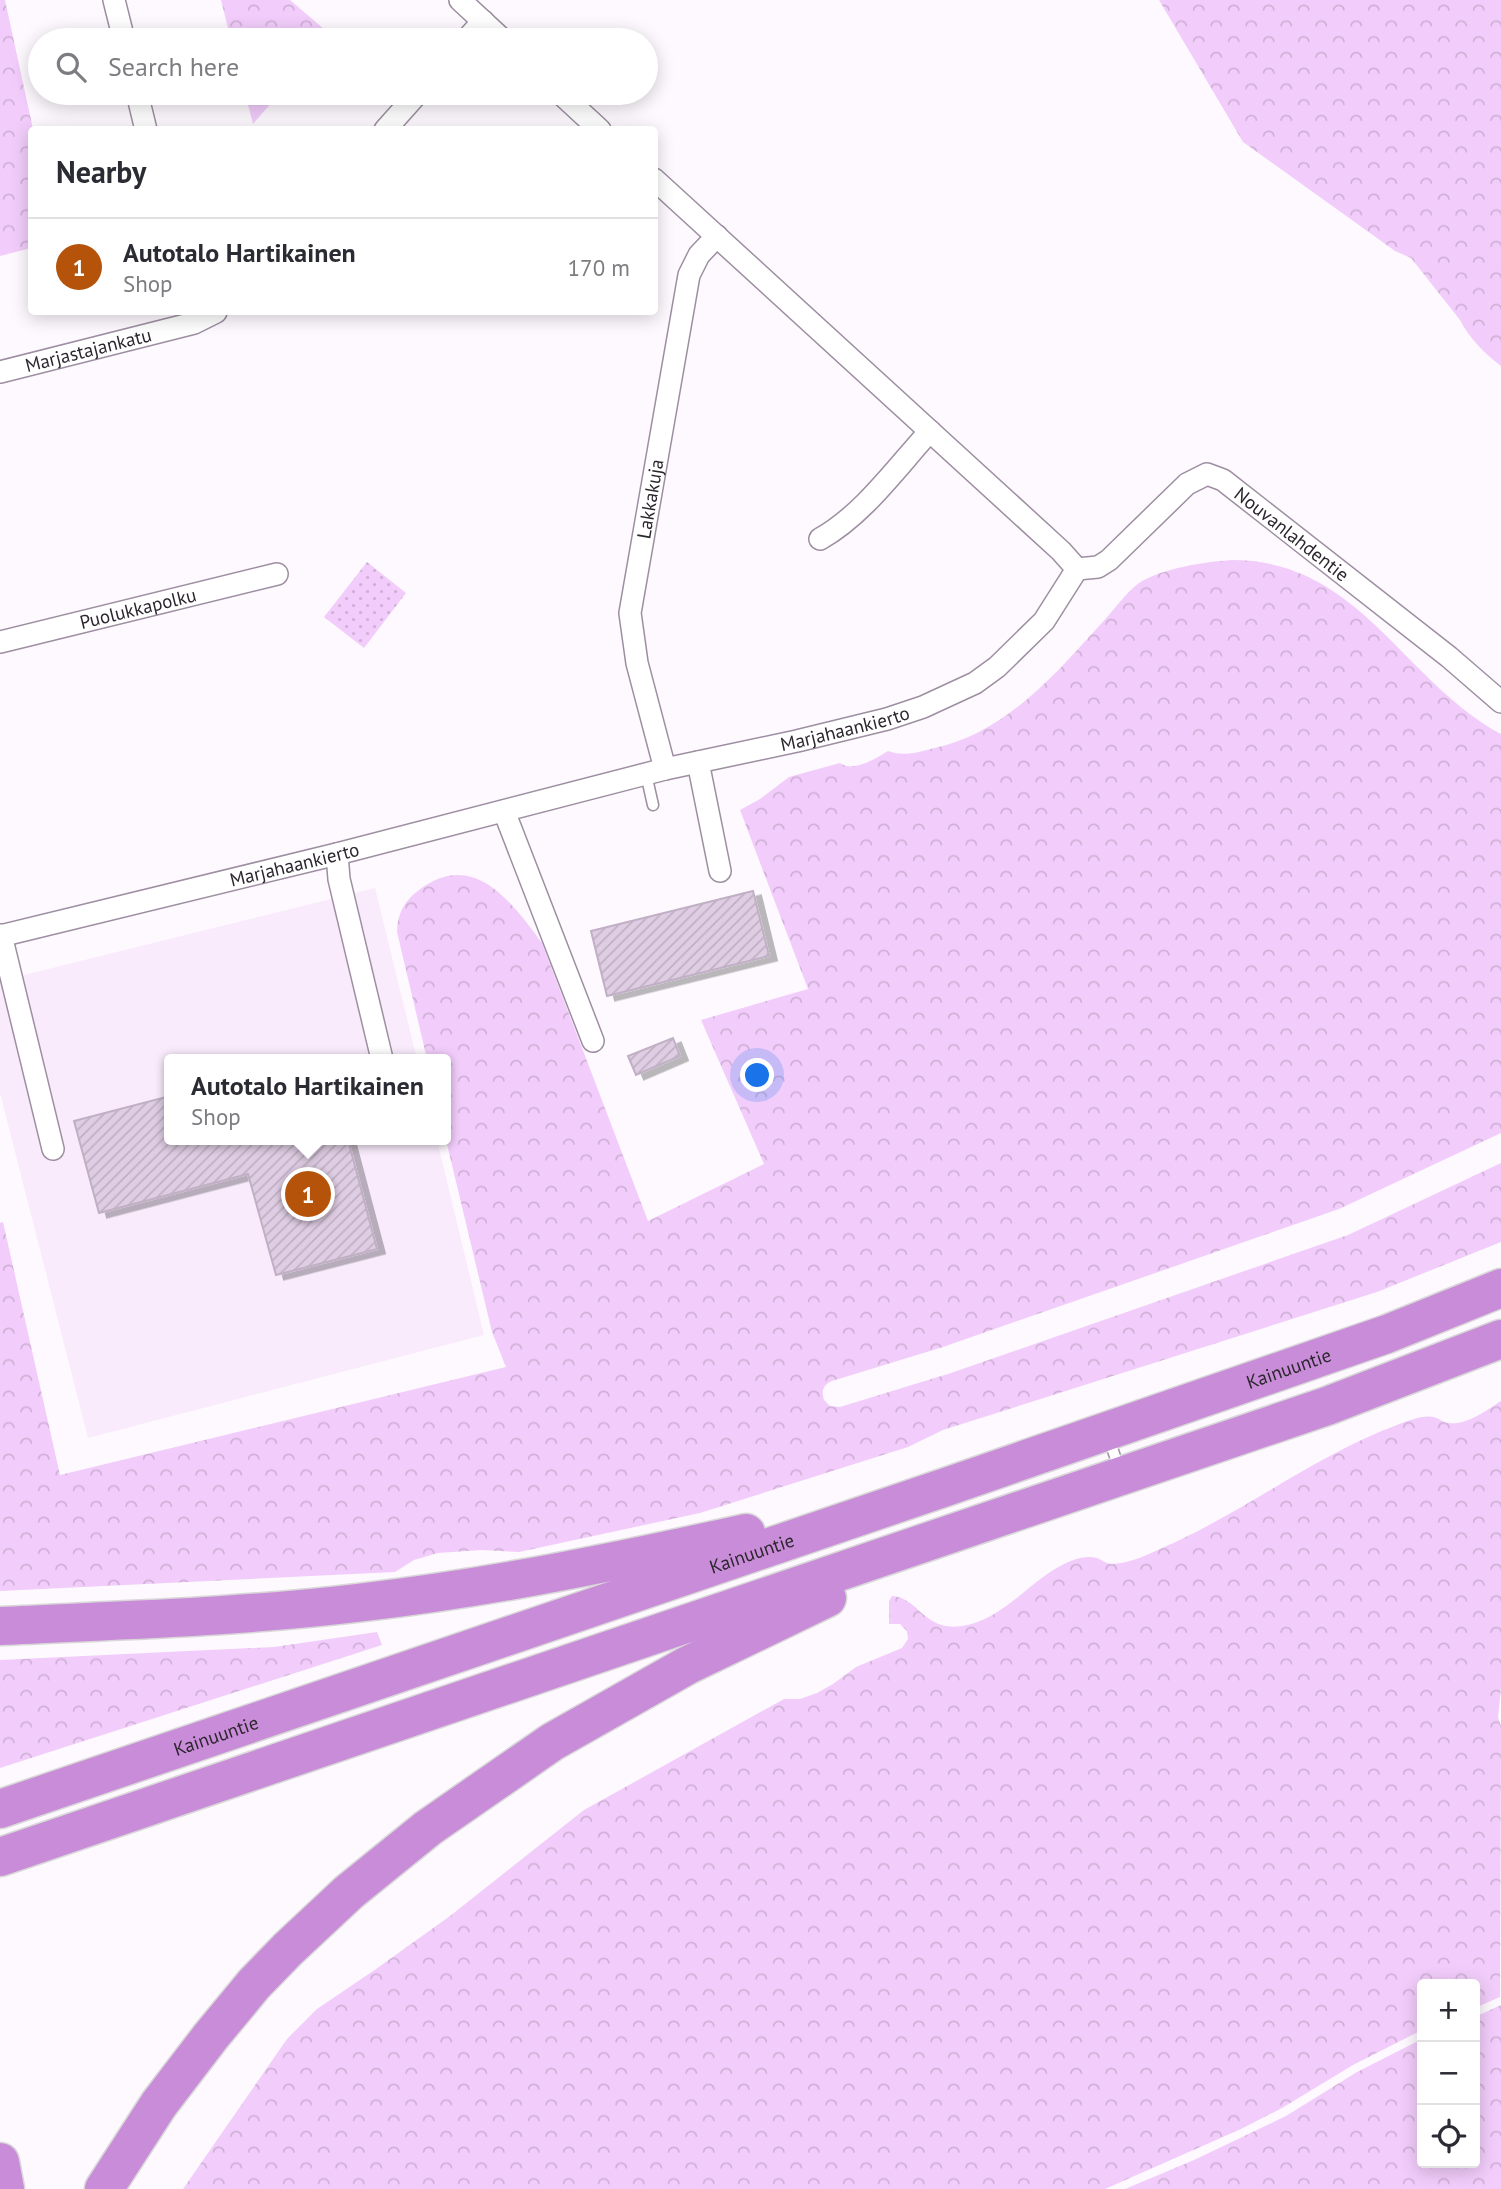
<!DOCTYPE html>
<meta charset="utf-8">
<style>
:root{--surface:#fff;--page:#f7f7f7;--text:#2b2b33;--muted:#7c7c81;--line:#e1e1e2;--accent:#b45309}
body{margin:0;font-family:"PT Sans",sans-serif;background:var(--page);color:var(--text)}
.controls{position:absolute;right:21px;bottom:21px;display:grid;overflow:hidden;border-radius:7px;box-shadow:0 4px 18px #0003}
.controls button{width:63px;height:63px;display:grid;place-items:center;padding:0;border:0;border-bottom:2px solid var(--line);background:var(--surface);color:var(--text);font:35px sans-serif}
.you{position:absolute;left:758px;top:1076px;width:24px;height:24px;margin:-18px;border:5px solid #fff;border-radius:50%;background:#1a73e8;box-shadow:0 0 0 10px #1a73e833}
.badge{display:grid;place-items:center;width:46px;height:46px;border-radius:50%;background:var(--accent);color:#fff;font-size:23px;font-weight:700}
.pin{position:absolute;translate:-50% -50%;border:4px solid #fff;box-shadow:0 2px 7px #0006}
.popup{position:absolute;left:164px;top:1054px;width:287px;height:91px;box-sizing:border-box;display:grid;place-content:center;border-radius:7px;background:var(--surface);filter:drop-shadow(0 2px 5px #0005);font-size:23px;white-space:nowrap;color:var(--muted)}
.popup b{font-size:26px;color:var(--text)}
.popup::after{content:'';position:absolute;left:50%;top:100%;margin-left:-14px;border:14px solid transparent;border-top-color:var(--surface)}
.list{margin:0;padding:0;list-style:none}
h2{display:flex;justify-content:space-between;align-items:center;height:91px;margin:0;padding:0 28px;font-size:30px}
h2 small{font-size:23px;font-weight:400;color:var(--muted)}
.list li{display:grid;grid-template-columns:46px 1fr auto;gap:21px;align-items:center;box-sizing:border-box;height:98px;padding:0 28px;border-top:2px solid var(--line)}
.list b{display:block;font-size:26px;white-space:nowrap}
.list p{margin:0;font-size:23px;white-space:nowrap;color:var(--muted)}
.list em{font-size:23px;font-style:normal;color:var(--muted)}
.icon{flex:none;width:38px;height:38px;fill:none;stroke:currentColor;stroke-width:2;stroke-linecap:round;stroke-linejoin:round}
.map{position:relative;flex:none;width:1501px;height:2189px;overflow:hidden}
.search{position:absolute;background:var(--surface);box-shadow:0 4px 18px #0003;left:28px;top:28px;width:630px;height:77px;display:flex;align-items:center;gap:18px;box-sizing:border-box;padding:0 24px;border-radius:38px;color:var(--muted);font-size:26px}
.panel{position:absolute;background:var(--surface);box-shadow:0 4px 18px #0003;left:28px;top:126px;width:630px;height:189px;border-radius:7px}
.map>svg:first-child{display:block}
.built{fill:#f9ebfc}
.grass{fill:url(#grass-dots)}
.forest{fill:url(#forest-crowns)}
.building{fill:url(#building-hatch);stroke:#c1b0c5;stroke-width:2;filter:url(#shadow)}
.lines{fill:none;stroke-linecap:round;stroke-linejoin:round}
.lane-casing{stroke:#9e8ea2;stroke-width:13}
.street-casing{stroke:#9e8ea2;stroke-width:24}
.highway-casing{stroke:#d9d8d9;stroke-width:41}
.lane{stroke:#fff;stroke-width:10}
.street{stroke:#fff;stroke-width:21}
.highway{stroke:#c98cd8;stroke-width:38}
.labels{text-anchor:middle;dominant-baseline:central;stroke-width:5;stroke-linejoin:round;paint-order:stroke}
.street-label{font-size:19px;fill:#2c262e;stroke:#fff}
</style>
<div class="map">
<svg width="1501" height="2189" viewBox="0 0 1501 2189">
<defs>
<pattern id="grass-dots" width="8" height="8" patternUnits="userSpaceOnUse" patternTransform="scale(1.75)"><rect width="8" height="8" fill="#f2cdfb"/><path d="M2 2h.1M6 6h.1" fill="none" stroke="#d0b0d7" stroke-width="1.8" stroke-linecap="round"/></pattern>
<pattern id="forest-crowns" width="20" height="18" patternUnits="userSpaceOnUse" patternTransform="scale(1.75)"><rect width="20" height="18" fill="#f2cdfb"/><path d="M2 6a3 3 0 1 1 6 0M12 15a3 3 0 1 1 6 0" fill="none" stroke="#d0b0d7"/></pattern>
<pattern id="building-hatch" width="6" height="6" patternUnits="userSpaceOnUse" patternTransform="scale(1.75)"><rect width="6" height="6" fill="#dfcde3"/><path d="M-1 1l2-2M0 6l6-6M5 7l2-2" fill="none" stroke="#c0b0c3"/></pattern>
<filter id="shadow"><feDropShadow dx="8" dy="4.5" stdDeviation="0" flood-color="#0004"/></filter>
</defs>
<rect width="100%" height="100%" fill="#fdf9fe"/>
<path class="built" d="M375 888 417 1059H170V1140H437L484 1335 88 1438 0 1093V981Z"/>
<path class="grass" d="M367 562 406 593 364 648 324 617Z"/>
<path class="forest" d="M0 0H5L33 129 32 130 31 248 0 256Z
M221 0H290L331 35 326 40H231Z
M1159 0H1501V366C1485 354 1469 338 1460 320L1411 258 1395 251 1243 142Z
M245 93H280L253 124Z
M1232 560C1359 560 1402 680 1501 734V1133L1339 1209 943 1347 832 1381C823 1385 821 1391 824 1400L830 1406 840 1407 951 1373 1348 1235 1501 1163V1242L1377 1292 943 1430 908 1447 700 1513 519 1552 481 1550 438 1553 414 1560 395 1572 0 1591V1223L3 1222 60 1475 506 1367 492 1332 446 1140V1059H427L397 932C397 914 405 900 419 890 474 848 512 903 542 943L648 1221 764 1164 701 1020 808 989 740 810 760 799 789 777 840 763C854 773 876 758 888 751 905 757 918 752 935 748 1004 733 1054 676 1099 626 1111 614 1126 592 1139 583 1163 568 1204 562 1232 560Z
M1501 1401V1688L1498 1717 1501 1726 1500 1997 1475 2008V1984H1422V2030L1353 2065 1282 2108 1241 2129 1105 2189H183L287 2039 317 2009 376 1969 450 1916 584 1810 784 1699H800L817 1693 833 1684 856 1667 902 1648 908 1639 907 1631 900 1624H889V1601L892 1596C918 1597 924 1632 962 1626 1003 1620 1030 1580 1066 1563 1075 1559 1086 1555 1097 1558 1102 1560 1105 1563 1111 1564 1128 1564 1147 1555 1162 1548 1243 1513 1314 1456 1397 1425 1408 1421 1422 1415 1433 1417 1439 1418 1442 1422 1448 1423 1466 1426 1487 1410 1501 1401Z
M377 1632 382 1645 0 1768V1660L274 1647Z
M1501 2005V2189H1125L1194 2160 1286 2116 1357 2072 1422 2039V2163H1475V2017Z"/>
<path class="building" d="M753 891 769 956 607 996 591 931Z
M673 1038 680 1056 636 1075 628 1056Z
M170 1096V1140H348L377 1249 276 1275 248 1174 99 1213 74 1121Z"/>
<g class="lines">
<g class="lane-casing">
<path id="lane" d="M646 774 653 805
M1108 1436 1120 1471"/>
</g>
<g class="street-casing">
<g id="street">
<path d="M114 0 124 40"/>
<path d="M460 0 503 40"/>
<path d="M466 40 483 21"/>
<path d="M137 93 146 130"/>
<path d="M560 93 600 130"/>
<path d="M385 130 418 93"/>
<path id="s1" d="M0 372 194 323 216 312"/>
<path d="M820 539C863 515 897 467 930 431"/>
<path id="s2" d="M1077 569 1098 567 1109 560 1187 484 1207 474 1223 480 1449 657 1501 702"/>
<path id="s3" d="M0 642 277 574"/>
<path d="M698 762 720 871"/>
<path id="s4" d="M665 769 637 663 630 613 689 275 699 255 717 236"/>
<path d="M504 811 593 1041"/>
<path d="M337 854 339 879 382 1059"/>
<path d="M1 935 53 1149"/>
<path id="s5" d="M0 936 337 854 665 769 797 741 887 719 923 707 975 683 997 667 1044 621 1077 569 1061 551 654 179"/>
</g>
</g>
<g class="highway-casing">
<g id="highway">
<path d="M0 1626C122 1620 244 1617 365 1602 494 1587 620 1561 746 1533"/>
<path id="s6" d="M0 1809 946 1487 1387 1334 1501 1288"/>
<path d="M0 1857 1327 1406 1501 1339"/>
<path d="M0 2162 5 2189"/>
<path d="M104 2189 159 2104 211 2036 254 1984 288 1949 349 1892 428 1828 552 1742 688 1665 827 1598"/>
</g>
</g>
<use href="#lane" class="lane"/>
<use href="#street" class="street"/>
<use href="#highway" class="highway"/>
</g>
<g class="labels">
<g class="street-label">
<text stroke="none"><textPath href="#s1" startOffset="91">Marjastajankatu</textPath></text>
<text stroke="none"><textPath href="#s4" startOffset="276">Lakkakuja</textPath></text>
<text stroke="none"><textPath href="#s2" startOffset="270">Nouvanlahdentie</textPath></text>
<text stroke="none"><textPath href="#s3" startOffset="142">Puolukkapolku</textPath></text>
<text stroke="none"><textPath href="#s5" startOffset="870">Marjahaankierto</textPath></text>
<text stroke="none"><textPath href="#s5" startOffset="303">Marjahaankierto</textPath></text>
<text stroke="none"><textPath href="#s6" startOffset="1362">Kainuuntie</textPath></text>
<text stroke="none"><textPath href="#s6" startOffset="794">Kainuuntie</textPath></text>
<text stroke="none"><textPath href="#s6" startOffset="228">Kainuuntie</textPath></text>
</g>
</g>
</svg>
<div class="controls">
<button>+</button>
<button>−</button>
<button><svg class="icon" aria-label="locate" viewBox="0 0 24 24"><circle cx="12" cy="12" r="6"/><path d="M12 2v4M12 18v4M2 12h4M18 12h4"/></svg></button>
</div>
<div class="you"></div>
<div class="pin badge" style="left:308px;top:1194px">1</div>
<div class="popup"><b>Autotalo Hartikainen</b>Shop</div>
<div class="search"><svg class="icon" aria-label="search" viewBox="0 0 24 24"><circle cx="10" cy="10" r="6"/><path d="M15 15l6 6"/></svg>Search here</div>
<section class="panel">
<h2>Nearby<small></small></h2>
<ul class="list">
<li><span class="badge">1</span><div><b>Autotalo Hartikainen</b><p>Shop</p></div><em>170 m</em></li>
</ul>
</section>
</div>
